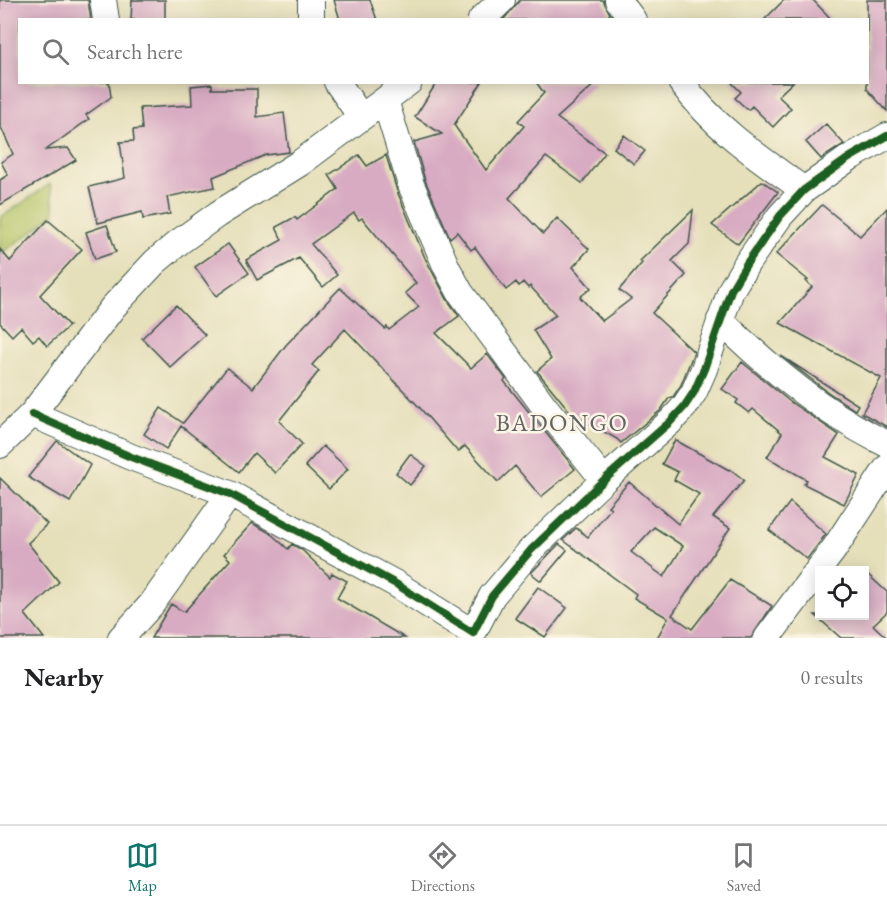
<!DOCTYPE html>
<style>
:root{--surface:#fff;--page:#f6f6f6;--text:#202124;--muted:#757577;--line:#e0e0e0;--accent:#0f766e}
body{margin:0;font-family:"EB Garamond",serif;background:var(--page);color:var(--text)}
.controls{position:absolute;right:18px;bottom:18px;display:grid;overflow:hidden;border-radius:0px;box-shadow:0 3px 15px #0003}
.controls button{width:54px;height:54px;display:grid;place-items:center;padding:0;border:0;border-bottom:2px solid var(--line);background:var(--surface);color:var(--text);font:30px sans-serif}
.list{margin:0;padding:0;list-style:none}
h2{display:flex;justify-content:space-between;align-items:center;height:78px;margin:0;padding:0 24px;font-size:26px}
h2 small{font-size:20px;font-weight:400;color:var(--muted)}
.icon{flex:none;width:33px;height:33px;fill:none;stroke:currentColor;stroke-width:2;stroke-linecap:round;stroke-linejoin:round}
.map{position:relative;flex:none;width:887px;height:638px;overflow:hidden}
.search{position:absolute;background:var(--surface);box-shadow:0 3px 15px #0003;left:18px;right:18px;top:18px;height:66px;display:flex;align-items:center;gap:15px;box-sizing:border-box;padding:0 21px;border-radius:0px;color:var(--muted);font-size:22px}
.sheet{height:186px;background:var(--surface)}
nav{display:flex;justify-content:space-around;align-items:center;box-sizing:border-box;height:84px;border-top:2px solid var(--line);background:var(--surface);font-size:16px;color:var(--muted)}
nav a{display:grid;justify-items:center;gap:3px}
nav .on{color:var(--accent)}
.map>svg:first-child{display:block}
.green{fill:#b5c467;stroke:#6a804e;stroke-width:1.5}
.building{fill:#d8abc2;fill-rule:evenodd}
.lines{fill:none;stroke-linecap:round;stroke-linejoin:round}
.minor-casing{stroke:#3d5548;stroke-width:28}
.minor{stroke:#fff;stroke-width:26}
.cycleway-casing{stroke:#fcf5e5;stroke-width:11}
.cycleway{stroke:#1b5e20;stroke-width:8}
.labels{text-anchor:middle;dominant-baseline:central;stroke-width:5;stroke-linejoin:round;paint-order:stroke}
.quarter-label{font-size:24px;letter-spacing:1.5px;fill:#606466;stroke:#fcf5e5}
</style>
<div class="map">
<svg width="887" height="638" viewBox="0 0 887 638">
<rect width="100%" height="100%" fill="#fcf5e5"/>
<filter id="ink" filterUnits="userSpaceOnUse"><feTurbulence type="fractalNoise" baseFrequency=".0167" numOctaves="2"/><feDisplacementMap in="SourceGraphic" scale="12" xChannelSelector="R" yChannelSelector="G"/><feConvolveMatrix kernelMatrix="1 2 1 2 8 2 1 2 1" color-interpolation-filters="sRGB"/></filter>
<filter id="wash" filterUnits="userSpaceOnUse"><feTurbulence type="fractalNoise" baseFrequency=".008" numOctaves="4" result="noise"/><feDisplacementMap in="SourceGraphic" scale="24" xChannelSelector="R" yChannelSelector="G"/><feGaussianBlur stdDeviation="1.35" result="paint"/><feColorMatrix in="noise" values="0 0 0 0 0 0 0 0 0 0 0 0 0 0 0 0 0 1.4 0 .05"/><feComposite in="paint" operator="in"/></filter>
<g filter="url(#wash)">
<rect width="100%" height="100%" fill="#e5dfba"/>
<path class="green" d="M50 184 55 213 32 232 0 254V218Z"/>
<g id="blocks">
<path class="building" d="M0 0H88L91 20H20V82H109L111 97 86 115 89 119 46 150 68 148 76 160 0 205V180L8 175 1 162 13 154 0 125Z
M132 0H165V20H131Z
M334 0H370L377 20H340Z
M520 0H603L610 14 604 20H503Z
M784 0H813L832 20H764Z
M867 0H887V111L867 89Z
M437 82H482L454 125 486 170 524 126 518 121 544 93 536 82H597L557 118 605 153 582 183 546 157 509 198 543 234 557 218 589 249 573 267 591 288 580 297 602 321 631 299 619 290 642 263 640 261 693 210 689 244 672 261 686 275 652 313 694 352 681 385 673 397 669 398 661 410 621 443 617 439 572 414 537 371 551 359 533 330 556 315 530 286 528 288 523 282 519 286 516 282 506 290 475 247 471 250 457 232 450 238 425 180 414 142 442 134 415 117Z
M731 82H793L778 96 791 108 773 127 752 106 748 110 735 98 741 92Z
M212 84V89H257V117L284 113 289 152 266 155 213 177 215 187 167 197 170 214 143 219 142 212 98 223 89 187 125 178 120 142 134 141 133 130 142 129 140 108 192 105 191 86Z
M826 124 844 144 821 159 806 142Z
M624 135 645 151 634 164 614 148Z
M359 155 367 166 386 155 397 191 425 258 447 299 459 316 436 333 471 368 487 354 506 379 504 381 575 469 541 497 515 466 498 482 465 446 458 452 420 408 345 329 312 365 319 371 279 421 302 444 275 473 254 453 239 472 181 426 166 449 144 434 161 408 183 423 227 368 253 388 286 345 340 288 385 329 387 327 389 330 419 307 405 293 416 283 362 218 359 220 354 213 311 244 337 275 323 287 299 258 257 280 246 260 282 240 276 227 295 217 297 220 338 189 329 175Z
M762 181 778 192 738 244 712 225Z
M822 205 860 236 887 208V427L862 413 881 378 780 323 812 287 806 281 808 280 776 254Z
M48 220 82 249 40 295 69 326 47 346 39 336 33 341 21 327 12 336 0 323V249L10 261Z
M107 225 116 252 95 259 86 232Z
M228 244 249 273 216 296 195 267Z
M176 305 205 335 170 367 142 338Z
M781 356 858 405 855 410 828 392Z
M742 362 789 401 839 435 825 457 859 475 844 504 804 484 807 480 767 457 782 433 753 409 749 413 736 403 738 400 722 389Z
M675 440 729 470 730 469 744 480 713 517 730 528 672 615 692 629 730 580 772 606 751 638H657L668 618 634 598 636 594 563 540 576 528 588 537 611 508 608 506 629 482 678 524 699 494 674 480 678 472 662 464ZM654 527 683 546 664 577 631 552Z
M57 441 90 465 70 502 28 477Z
M323 446 348 469 329 489 305 466Z
M410 454 426 466 410 485 396 473Z
M0 478 47 524 28 543 59 582 25 614 44 638H0Z
M790 502 826 534 807 559 769 530Z
M252 523 270 533 288 549 292 544 302 550 330 577 332 573 347 581 337 598 405 638H151L171 604 184 612 230 560 224 554Z
M559 544 567 550 541 581 531 573Z
M864 571 887 592V612L873 625 887 638H841L815 615H864Z
M538 587 567 608 545 637 515 618Z"/>
</g>
</g>
<g filter="url(#ink)">
<use href="#blocks" fill-opacity="0" stroke="#3d5548" stroke-width="1.5"/>
<g class="lines">
<g class="minor-casing">
<path id="minor" d="M103 0 106 20
M618 0 633 20
M311 20V0
M481 20 502 0
M337 82 361 117
M681 82C715 129 758 157 804 190
M385 100 411 185 447 268 460 292 544 406 604 480
M720 320C769 368 824 414 887 444
M32 414 131 457 230 494 396 584 473 633 492 596 531 550 604 480 670 422 684 407 694 392 704 369 731 290 747 263 780 216 804 190 849 158 887 136
M0 445 32 414 113 307 155 262 179 242 218 214 300 163 409 82
M121 638 151 605 230 494
M767 638 834 549 887 468"/>
</g>
<use href="#minor" class="minor"/>
<g class="cycleway-casing">
<path id="cycleway" d="M32 414 131 457 230 494 396 584 473 633 492 596 531 550 604 480 670 422 684 407 694 392 704 369 731 290 747 263 780 216 804 190 849 158 887 136"/>
</g>
<use href="#cycleway" class="cycleway"/>
</g>
</g>
<g class="labels">
<g class="quarter-label">
<text x="562" y="422">BADONGO</text>
</g>
</g>
</svg>
<div class="controls">
<button><svg class="icon" aria-label="locate" viewBox="0 0 24 24"><circle cx="12" cy="12" r="6"/><path d="M12 2v4M12 18v4M2 12h4M18 12h4"/></svg></button>
</div>
<div class="search"><svg class="icon" aria-label="search" viewBox="0 0 24 24"><circle cx="10" cy="10" r="6"/><path d="M15 15l6 6"/></svg>Search here</div>
</div>
<section class="sheet">
<h2>Nearby<small>0 results</small></h2>
<ul class="list">
</ul>
</section>
<nav>
<a class="on"><svg class="icon" aria-label="map" viewBox="0 0 24 24"><path d="M3 6l6-2 6 2 6-2v14l-6 2-6-2-6 2zM9 4v14M15 6v14"/></svg>Map</a>
<a><svg class="icon" aria-label="directions" viewBox="0 0 24 24"><path d="M12 3l9 9-9 9-9-9zM9 14v-3h6M13 9l2 2-2 2"/></svg>Directions</a>
<a><svg class="icon" aria-label="saved" viewBox="0 0 24 24"><path d="M7 4h10v16l-5-4-5 4z"/></svg>Saved</a>
</nav>
